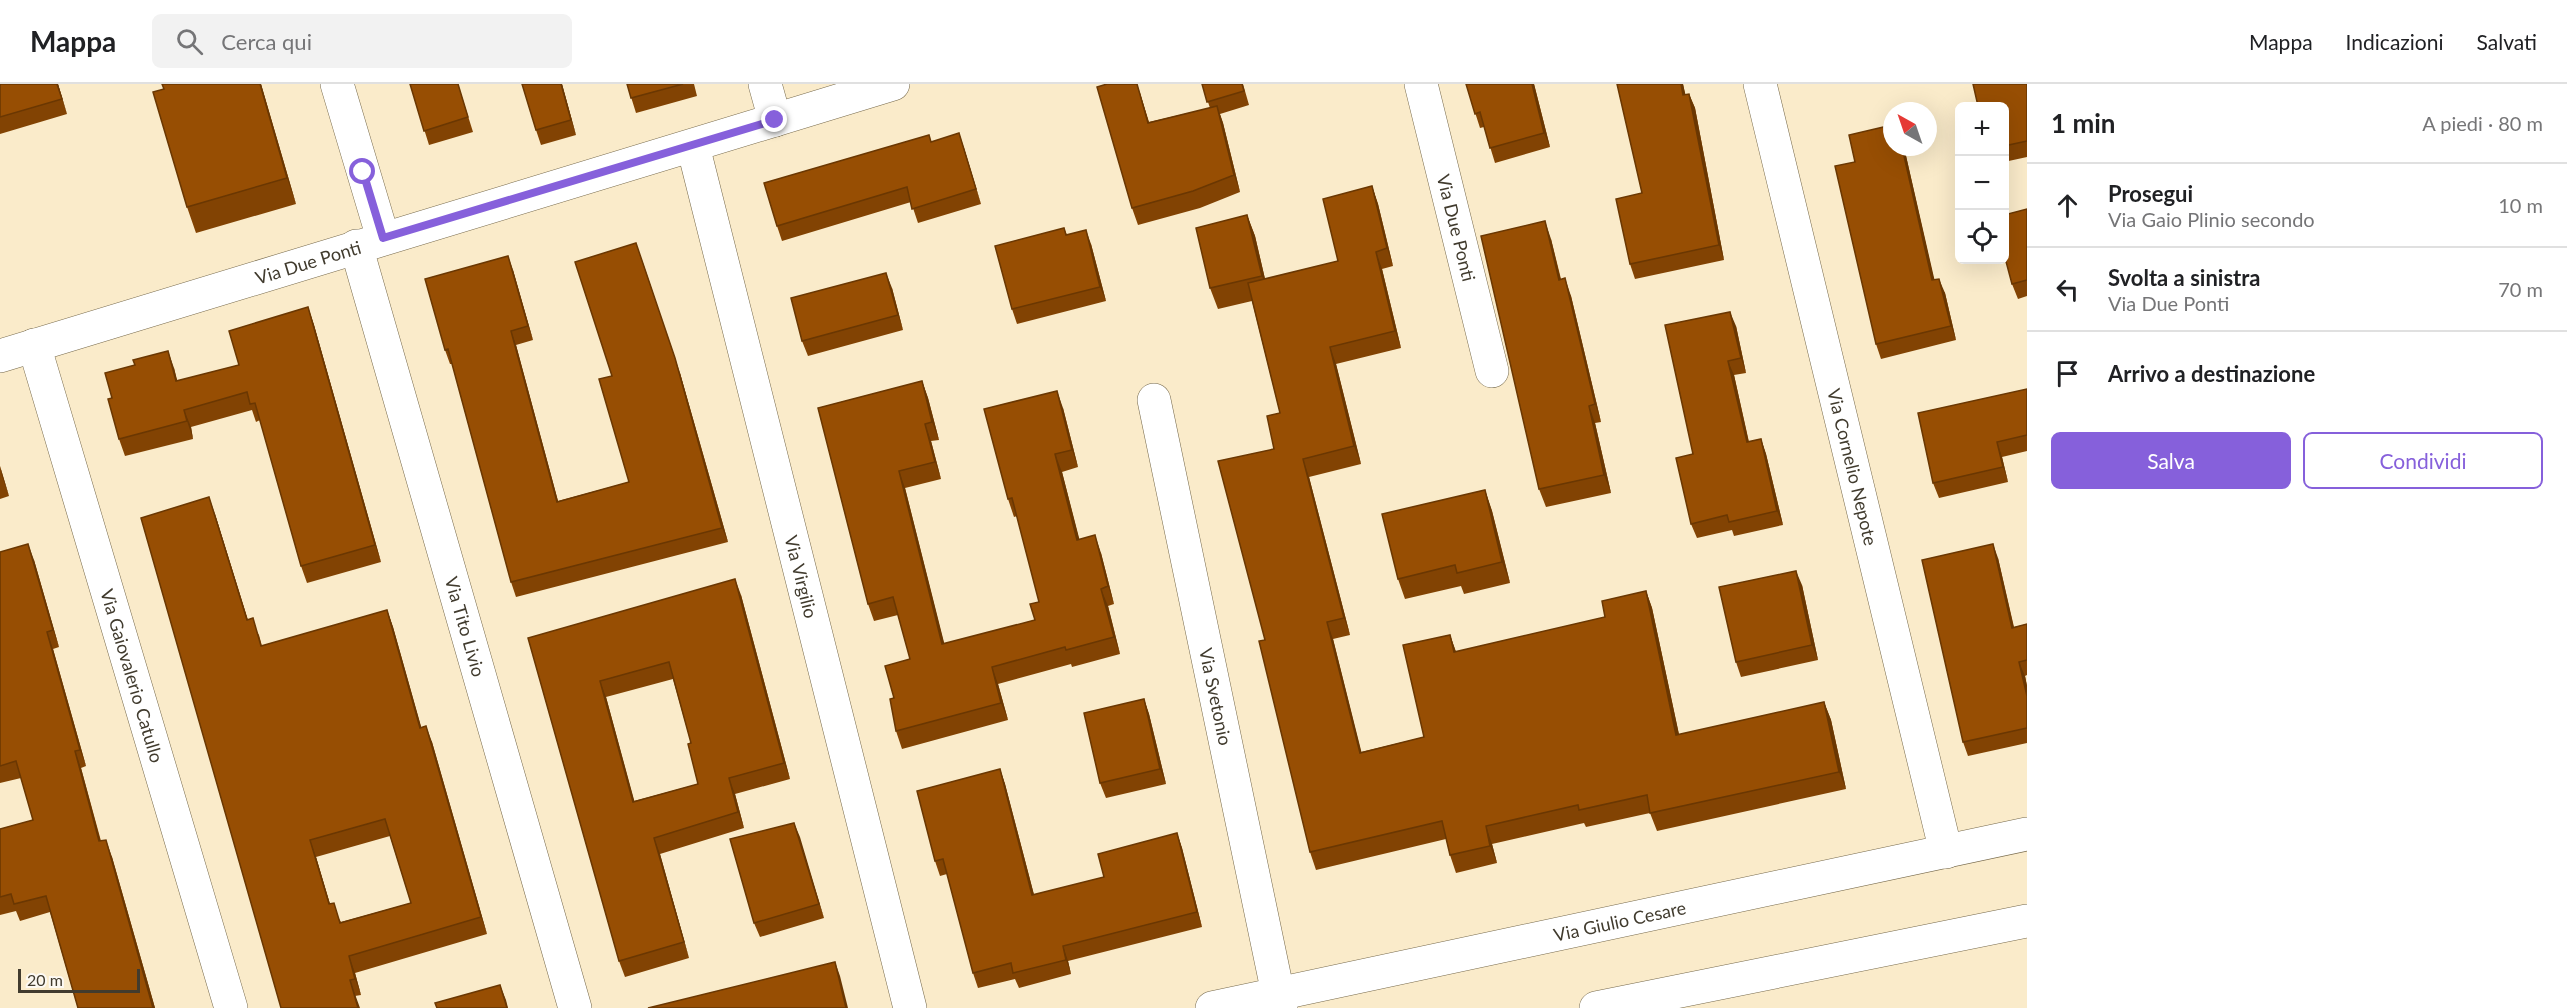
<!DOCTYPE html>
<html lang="it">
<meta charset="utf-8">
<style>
:root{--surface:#fff;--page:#f2f2f2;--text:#202124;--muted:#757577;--line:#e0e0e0;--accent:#8660db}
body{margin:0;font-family:Lato,sans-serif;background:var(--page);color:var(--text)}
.controls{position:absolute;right:18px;top:18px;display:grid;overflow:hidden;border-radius:9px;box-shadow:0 6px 24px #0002}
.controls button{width:54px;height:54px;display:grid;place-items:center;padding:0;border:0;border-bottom:2px solid var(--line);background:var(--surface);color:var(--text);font:30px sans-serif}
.compass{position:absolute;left:1883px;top:18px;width:54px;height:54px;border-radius:50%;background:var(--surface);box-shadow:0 6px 24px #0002;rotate:320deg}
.scale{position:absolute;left:18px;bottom:15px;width:122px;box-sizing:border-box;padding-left:6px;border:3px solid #413b2e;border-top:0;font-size:16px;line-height:21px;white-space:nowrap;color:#413b2e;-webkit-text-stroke:4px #fcf9f3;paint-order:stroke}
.stop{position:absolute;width:18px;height:18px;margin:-14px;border:4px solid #8660db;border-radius:50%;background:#fff}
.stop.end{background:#8660db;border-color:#fff;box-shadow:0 2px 6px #0008}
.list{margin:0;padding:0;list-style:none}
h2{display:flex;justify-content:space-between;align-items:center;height:78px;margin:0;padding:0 24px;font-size:26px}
h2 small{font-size:20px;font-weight:400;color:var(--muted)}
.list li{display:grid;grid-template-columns:39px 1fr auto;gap:18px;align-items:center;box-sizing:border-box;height:84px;padding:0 24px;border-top:2px solid var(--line)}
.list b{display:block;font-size:22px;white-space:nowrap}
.list p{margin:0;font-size:20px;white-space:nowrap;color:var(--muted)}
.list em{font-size:20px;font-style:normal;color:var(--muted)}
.actions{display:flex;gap:12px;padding:18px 24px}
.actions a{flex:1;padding:14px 0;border:2px solid var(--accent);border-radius:9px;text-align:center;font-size:21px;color:var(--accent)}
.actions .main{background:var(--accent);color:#fff}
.icon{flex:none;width:33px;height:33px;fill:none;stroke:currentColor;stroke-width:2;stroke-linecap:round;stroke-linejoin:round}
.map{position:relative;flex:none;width:2027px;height:924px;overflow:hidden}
header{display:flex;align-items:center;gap:36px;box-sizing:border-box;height:84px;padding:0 30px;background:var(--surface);border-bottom:2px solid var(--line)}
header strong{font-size:28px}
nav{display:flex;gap:33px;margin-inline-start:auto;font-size:21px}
.search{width:420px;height:54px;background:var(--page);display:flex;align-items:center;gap:15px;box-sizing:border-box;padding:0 21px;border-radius:9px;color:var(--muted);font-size:22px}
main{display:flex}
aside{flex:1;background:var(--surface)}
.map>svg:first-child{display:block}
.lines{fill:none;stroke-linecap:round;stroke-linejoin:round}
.minor-casing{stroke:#76694b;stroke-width:34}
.minor{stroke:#fff;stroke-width:33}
.wall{fill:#824303;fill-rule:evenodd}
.shaded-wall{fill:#6a3702}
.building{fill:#974e03;stroke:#6a3702;stroke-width:1.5;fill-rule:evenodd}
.route{stroke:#8660db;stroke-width:8}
.labels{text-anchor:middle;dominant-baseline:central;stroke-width:6;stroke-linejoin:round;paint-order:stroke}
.street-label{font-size:18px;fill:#413b2e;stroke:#fcf9f3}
</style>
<header>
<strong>Mappa</strong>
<div class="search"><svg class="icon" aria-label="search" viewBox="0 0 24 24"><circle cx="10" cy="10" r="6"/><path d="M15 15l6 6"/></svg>Cerca qui</div>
<nav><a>Mappa</a><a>Indicazioni</a><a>Salvati</a></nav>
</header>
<main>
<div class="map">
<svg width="2027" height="924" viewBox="0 0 2027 924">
<rect width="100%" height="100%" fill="#faebca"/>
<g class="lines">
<g class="minor-casing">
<g id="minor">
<path d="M337 0 383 154"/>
<path d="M765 0 775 36"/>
<path id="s1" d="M1421 0 1492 287"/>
<path id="s2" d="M1760 0 1946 768"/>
<path id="s3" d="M693 62 910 924"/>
<path id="s4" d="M356 162 575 924"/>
<path id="s5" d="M34 261 231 924"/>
<path id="s6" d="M0 272 893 0"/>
<path id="s7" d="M1154 316 1281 924"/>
<path id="s8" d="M1212 924 2027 750"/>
<path d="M1596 924 2027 837"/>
</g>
</g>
<use href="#minor" class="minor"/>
</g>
<path class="wall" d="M0 0H58L67 30 0 50Z
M261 0 296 120 196 149 187 123Z
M410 0H458L473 48 429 61Z
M522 0H562L576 51 541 61 536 46Z
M627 0H694L697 12 636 29Z
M1202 0H1243L1249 21 1220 30 1223 39 1240 108 1200 124 1138 141 1132 124 1140 9 1149 38 1210 24Z
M1466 0H1534L1550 63 1495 79 1484 43 1480 44Z
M1617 0H1683L1685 10H1689L1695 24 1724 176 1635 195 1630 180 1642 109Z
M2027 0V73L2004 78V22Z
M931 58 964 64 981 120 918 139 911 118 782 157 777 142Z
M1904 63 1934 196 1945 209 1956 256 1881 275 1876 260 1855 78Z
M1372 102 1378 120 1393 182 1382 185 1401 264 1336 280 1361 380 1309 393 1350 551 1333 555 1361 668 1424 653 1450 551 1456 568 1605 533 1646 507 1652 524 1679 651 1824 618 1831 636 1846 705 1657 747 1650 729 1586 743 1584 739 1492 760 1497 779 1456 789 1450 771 1446 755 1316 786 1310 768 1265 556 1274 365 1280 329 1252 217 1218 225 1210 204 1247 131 1255 152 1265 195 1338 177Z
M2027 125V212L2018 215 2012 200Z
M1064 144 1067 151 1091 160 1106 217 1017 240 1012 225Z
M1551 155 1561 195 1571 212 1601 338 1595 339 1611 409 1546 423 1539 405Z
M513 186 533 256 516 261 558 417 629 398 680 289 728 458 516 513 511 498 452 280H450L445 266Z
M892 204 903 246 808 272 802 257Z
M308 223 314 241 381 478 307 499 301 482 260 336 256 338 252 326 191 343 193 355 125 372 119 355 174 284 177 297 239 281Z
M1736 242 1746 289 1734 291 1749 358 1761 355 1766 370 1783 441 1734 452 1732 446 1697 454 1691 440 1693 370Z
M922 297 928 314 939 356 931 357 941 395 905 404 944 560 1035 536 1039 518 1017 432 1014 433 1008 415 1063 324 1078 383 1062 388 1079 455 1101 469 1114 520 1108 522 1120 570 1072 583 1071 580 998 600 1008 636 902 665 896 647 894 614 910 575 898 531 874 537 868 520 818 324Z
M2027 305V367L2002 373 2008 398 1939 414 1933 399Z
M0 382 9 412 0 415Z
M1485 406 1492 427 1510 499 1464 510 1461 502 1405 515 1398 495Z
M215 430 248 536 259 551 262 562 387 526 393 543 421 643 432 658 487 850 355 889 361 911 281 924ZM390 752 411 819 341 838 330 820 316 773Z
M0 468 34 476 59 563 53 565 86 682 81 684 101 757 112 773 155 924H78L50 828 20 837 16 827 0 831V745L33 736 21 694 0 699Z
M1998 474 2014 543 2027 540V591L2025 592 2027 602V659L1968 672 1963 658Z
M1802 501 1818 576 1741 593 1736 578Z
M741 511 790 695 735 710 744 744 660 770 689 874 625 893 619 877 528 554ZM673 595 691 659 698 700 634 717 606 613Z
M1144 615 1149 630 1166 700 1106 714 1100 699Z
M1000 685 1005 700 1034 811 1104 793 1177 749 1182 764 1202 843 1068 877 1071 890 1019 904 1015 895 978 904 973 889 947 790 940 792 935 777Z
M794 739 824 834 760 853 754 839Z"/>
<path class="shaded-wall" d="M57 0H58L67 30Z
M260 0H261L296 120 287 94Z
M561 0H562L576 51 571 36Z
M1137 0 1140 9 1154 56 1148 39Z
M1532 0H1534L1550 63 1544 49Z
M1681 0H1683L1689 26 1683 11Z
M1689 10 1695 24 1724 176 1719 161Z
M1217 22 1223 39 1240 108 1234 91Z
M959 49 964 64 981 120 976 105Z
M1902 63H1904L1938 211 1932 196Z
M1372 102 1378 120 1393 182 1387 164Z
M1247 131 1255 152 1269 212 1262 192Z
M1545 137 1551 155 1565 214 1559 196Z
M1086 146 1091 160 1106 217 1100 203Z
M1376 168 1382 185 1401 264 1395 247Z
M508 172 513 186 533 256 528 242Z
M641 173 680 289 728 458 722 444Z
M886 189 892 204 903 246 898 231Z
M1565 194 1571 212 1601 338 1595 320Z
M1939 195 1945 209 1956 256 1951 242Z
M308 223 314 241 381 478 375 461Z
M1730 228 1736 242 1746 289 1741 274Z
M511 247 516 261 562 432 557 418Z
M1330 263 1336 280 1361 380 1354 362Z
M168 267 174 284 182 315 176 297Z
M1728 277 1734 291 1752 373 1747 358Z
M922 297 928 314 939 356 932 338Z
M1057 307 1063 324 1078 383 1072 366Z
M1589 322 1595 339 1611 409 1604 391Z
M184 326 191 343 193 355 187 337Z
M925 340 931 357 941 395 935 378Z
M1761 355 1766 370 1783 441 1777 427Z
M1997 358 2002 373 2008 398 2003 383Z
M1055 370 1062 388 1084 473 1077 456Z
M1303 375 1309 393 1350 551 1344 534Z
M0 382 9 412 2 392Z
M899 387 905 404 949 578 942 560Z
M1485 406 1492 427 1510 499 1502 478Z
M209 413 215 430 253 553 247 536Z
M1095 451 1101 469 1114 520 1108 502Z
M28 460 34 476 59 563 53 546Z
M1993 460 1998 474 2017 558 2012 544Z
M1796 487 1802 501 1818 576 1812 561Z
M735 495 741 511 790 695 784 679Z
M1101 505 1108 522 1120 570 1114 553Z
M1646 507 1652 524 1683 669 1676 651Z
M387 526 393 543 426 660 420 644Z
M1327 538 1333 555 1366 686 1360 669Z
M47 548 53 565 86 682 80 666Z
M1450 551 1456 568H1454Z
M2019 578 2025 592 2027 602V612Z
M992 583 998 600 1008 636 1001 619Z
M600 597 606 613 639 734 633 718Z
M1144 615 1149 630 1166 700 1160 685Z
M1824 618 1831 636 1846 705 1839 688Z
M426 642 432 658 487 850 481 833Z
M75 667 81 684 105 774 99 757Z
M1000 685 1005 700 1038 826 1032 811Z
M729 694 735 710 744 744 738 728Z
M794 739 800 753 824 834 819 820Z
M1486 742 1492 760 1497 779 1490 762Z
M1177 749 1182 764 1202 843 1197 828Z
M654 754 660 770 689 874 684 858Z
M106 756 112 773 155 924H153Z
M310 756 316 773 335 837 329 820Z
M1063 862 1068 877 1071 890 1066 876Z
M349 872 355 889 361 911 355 895Z
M835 878 840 892 848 924H846Z
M350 896 356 913 360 924H358Z
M500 901 506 916 508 924H507Z"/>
<path class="building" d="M0 0H57L62 15 0 33Z
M162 0H260L287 94 187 123 153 8 164 5Z
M410 0H458L468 33 424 47Z
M522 0H561L571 36 536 46Z
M627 0H683L631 14Z
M1107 0H1137L1148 39 1217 22 1234 91 1193 107 1132 124 1097 3Z
M1202 0H1242L1244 7 1207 18Z
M1466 0H1532L1544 49 1490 64 1480 28 1475 30Z
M1617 0H1681L1683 11 1689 10 1719 161 1630 180 1616 115 1642 109Z
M1973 0H2027V57L2004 62V22H1978Z
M1892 41V63H1902L1932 196 1939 195 1951 242 1876 260 1835 82 1855 78 1849 51Z
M959 49 976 105 912 125 907 103 777 142 764 99 929 51 931 58Z
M1372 102 1387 164 1376 168 1395 247 1330 263 1354 362 1303 375 1344 534 1327 538 1360 669 1424 653 1403 561 1450 551 1454 568 1605 533 1602 517 1646 507 1676 651 1824 618 1839 688 1650 729 1647 711 1579 726 1578 721 1486 742 1490 762 1450 771 1442 737 1310 768 1259 557 1265 556 1218 377 1274 365 1267 332 1280 329 1248 199 1338 177 1323 115Z
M2027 125V196L2012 200 2004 170V131Z
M1247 131 1262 192 1210 204 1196 144Z
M1545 137 1559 196 1565 194 1595 320 1589 322 1604 391 1539 405 1481 152Z
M1064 144 1066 151 1086 146 1100 203 1012 225 995 162Z
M636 159 675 274 722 444 511 498 448 265 445 266 425 195 508 172 528 242 511 247 557 418 629 398 599 295 612 292 575 178Z
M886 189 898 231 802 257 791 214Z
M308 223 375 461 301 482 255 319 250 320 247 308 184 326 187 337 119 355 108 315 112 314 105 289 135 281 133 276 168 267 176 297 239 281 229 247Z
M1730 228 1741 274 1728 277 1747 358 1761 355 1777 427 1729 438 1727 431 1691 440 1676 374 1693 370 1665 241Z
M922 297 932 338 925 340 935 378 899 387 942 560 1035 536 1030 520 1039 518 1012 414 1008 415 984 325 1057 307 1072 366 1055 370 1077 456 1095 451 1108 502 1101 505 1114 553 1066 566 1065 563 992 583 1001 619 896 647 890 615 894 614 885 582 910 575 893 513 868 520 818 324Z
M2027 305V351L1997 358 2003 383 1933 399 1918 329Z
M1485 406 1502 478 1457 489 1455 481 1398 495 1382 430Z
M209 413 247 536 253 534 261 562 387 526 420 644 426 642 481 833 349 872 355 895 350 896 358 924H281L141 434ZM385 735 411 819 340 839 334 819 329 820 310 756Z
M28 460 53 546 47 548 80 666 75 667 99 757 106 756 153 924H78L46 812 14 820 11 810 0 813V745L33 736 16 677 0 682V468Z
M1993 460 2012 544 2027 540V576L2019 578 2027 612V644L1963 658 1922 476Z
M1796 487 1812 561 1736 578 1719 503Z
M735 495 784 679 729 694 738 728 654 754 684 858 619 877 528 554ZM669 578 691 659 688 660 698 700 633 718 600 597Z
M1144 615 1160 685 1100 699 1084 629Z
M1000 685 1032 811 1104 793 1098 770 1177 749 1197 828 1063 862 1066 876 1013 889 1011 879 973 889 943 775 935 777 917 707Z
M794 739 819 820 754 839 730 755Z
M835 878 846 924H648Z
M500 901 507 924H437L435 919Z"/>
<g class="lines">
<path class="route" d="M363 88 383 154 775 36"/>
</g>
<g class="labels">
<g class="street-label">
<text stroke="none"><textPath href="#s1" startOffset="148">Via Due Ponti</textPath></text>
<text stroke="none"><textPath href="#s6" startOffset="322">Via Due Ponti</textPath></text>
<text stroke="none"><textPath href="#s2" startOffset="394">Via Cornelio Nepote</textPath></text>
<text stroke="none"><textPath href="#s3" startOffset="444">Via Virgilio</textPath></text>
<text stroke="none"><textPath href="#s4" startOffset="396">Via Tito Livio</textPath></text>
<text stroke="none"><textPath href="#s5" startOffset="345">Via Gaiovalerio Catullo</textPath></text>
<text stroke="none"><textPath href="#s7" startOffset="303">Via Svetonio</textPath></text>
<text stroke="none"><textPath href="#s8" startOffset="417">Via Giulio Cesare</textPath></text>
</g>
</g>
</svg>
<div class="controls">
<button>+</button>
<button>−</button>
<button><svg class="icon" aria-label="locate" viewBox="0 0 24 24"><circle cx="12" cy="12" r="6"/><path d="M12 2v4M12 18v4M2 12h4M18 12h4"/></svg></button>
</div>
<svg class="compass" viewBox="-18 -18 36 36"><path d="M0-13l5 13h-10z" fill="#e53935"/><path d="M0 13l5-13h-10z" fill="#757577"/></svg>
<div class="scale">20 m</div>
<div class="stop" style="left:363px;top:88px"></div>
<div class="stop end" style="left:775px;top:36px"></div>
</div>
<aside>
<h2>1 min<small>A piedi · 80 m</small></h2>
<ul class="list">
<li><svg class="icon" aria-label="ahead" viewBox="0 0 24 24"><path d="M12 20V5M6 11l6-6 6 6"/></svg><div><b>Prosegui</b><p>Via Gaio Plinio secondo</p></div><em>10 m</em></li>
<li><svg class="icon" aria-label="left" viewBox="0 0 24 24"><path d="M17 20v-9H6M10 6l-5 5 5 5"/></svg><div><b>Svolta a sinistra</b><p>Via Due Ponti</p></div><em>70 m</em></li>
<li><svg class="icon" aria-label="arrive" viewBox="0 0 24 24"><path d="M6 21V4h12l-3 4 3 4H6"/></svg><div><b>Arrivo a destinazione</b></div></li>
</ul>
<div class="actions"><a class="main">Salva</a><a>Condividi</a></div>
</aside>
</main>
